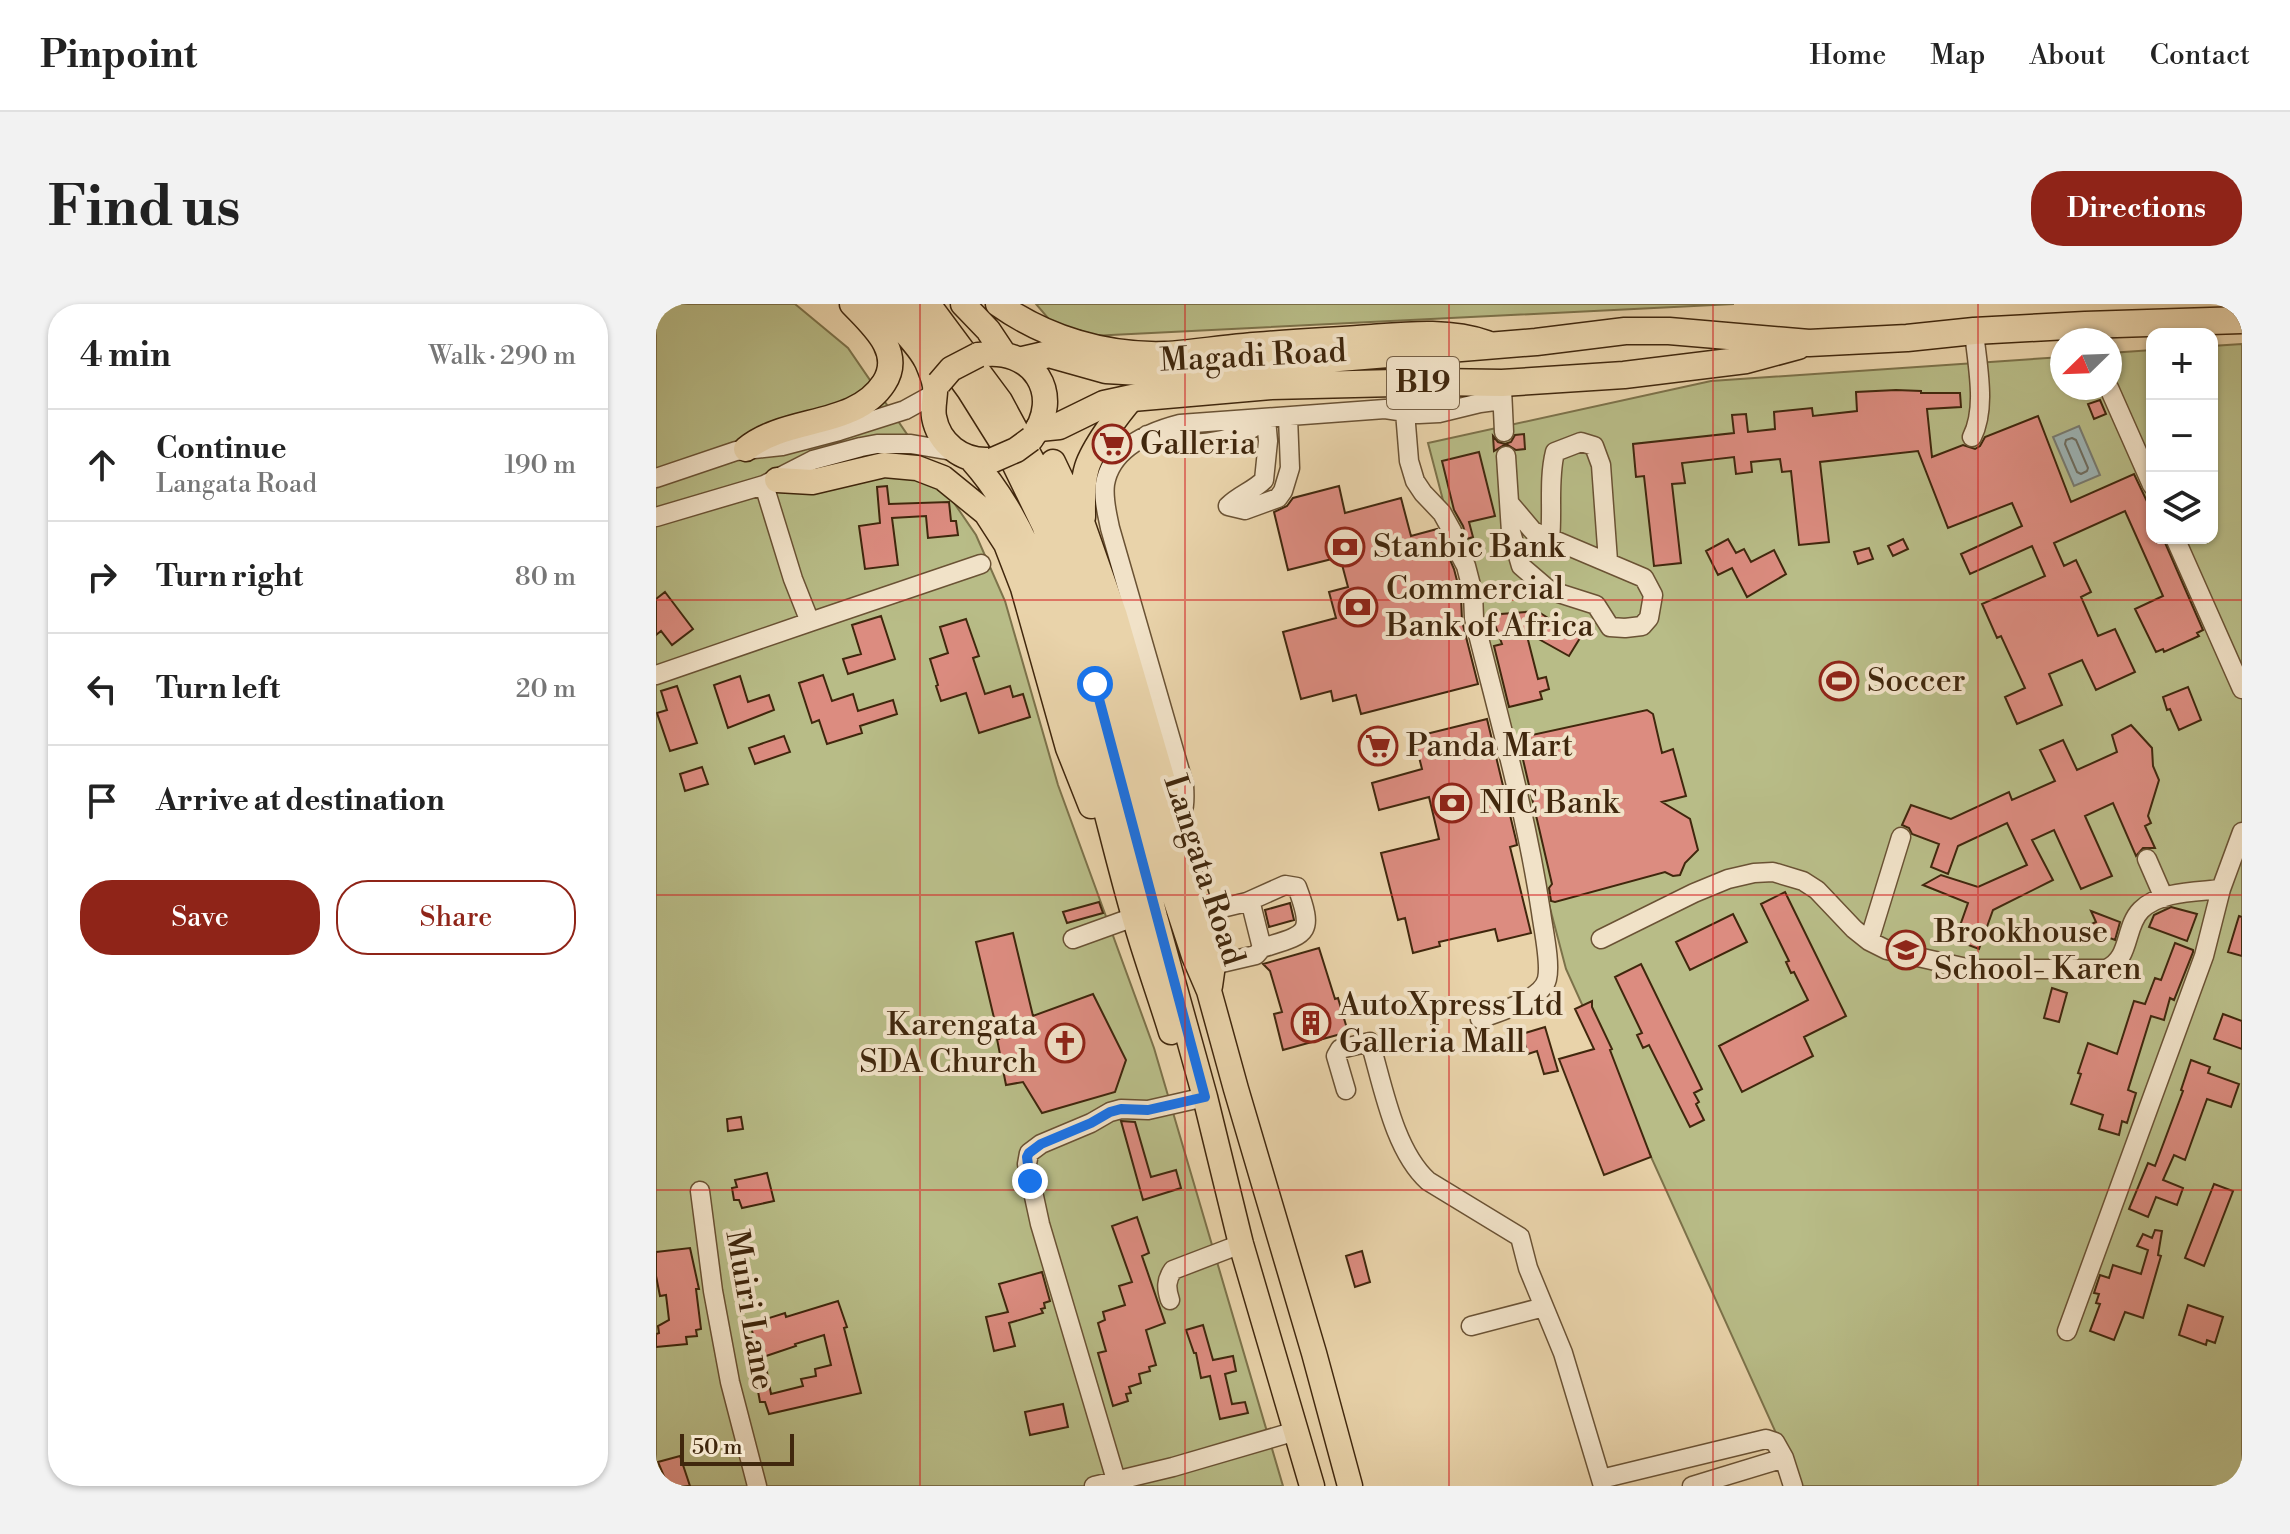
<!DOCTYPE html>
<meta charset="utf-8">
<style>
:root{--surface:#fff;--page:#f2f2f2;--text:#222;--muted:#767676;--line:#e0e0e0;--accent:#8f2418}
body{margin:0;font-family:"Libre Bodoni",serif;background:var(--page);color:var(--text)}
.controls{position:absolute;right:24px;top:24px;display:grid;overflow:hidden;border-radius:16px;box-shadow:0 2px 6px #0004}
.controls button{width:72px;height:72px;display:grid;place-items:center;padding:0;border:0;border-bottom:2px solid var(--line);background:var(--surface);color:var(--text);font:40px sans-serif}
.compass{position:absolute;left:1394px;top:24px;width:72px;height:72px;border-radius:50%;background:var(--surface);box-shadow:0 2px 6px #0004;rotate:247deg}
.scale{position:absolute;left:24px;bottom:20px;width:114px;box-sizing:border-box;padding-left:8px;border:4px solid #40270d;border-top:0;font-size:22px;line-height:28px;white-space:nowrap;color:#40270d;-webkit-text-stroke:6px #f1e2c8;paint-order:stroke}
.stop{position:absolute;width:24px;height:24px;margin:-18px;border:6px solid #1a73e8;border-radius:50%;background:#fff}
.stop.end{background:#1a73e8;border-color:#fff;box-shadow:0 2px 8px #0008}
.list{margin:0;padding:0;list-style:none}
h2{display:flex;justify-content:space-between;align-items:center;height:104px;margin:0;padding:0 32px;font-size:34px}
h2 small{font-size:26px;font-weight:400;color:var(--muted)}
.list li{display:grid;grid-template-columns:52px 1fr auto;gap:24px;align-items:center;box-sizing:border-box;height:112px;padding:0 32px;border-top:2px solid var(--line)}
.list b{display:block;font-size:30px;white-space:nowrap}
.list p{margin:0;font-size:26px;white-space:nowrap;color:var(--muted)}
.list em{font-size:26px;font-style:normal;color:var(--muted)}
.actions{display:flex;gap:16px;padding:24px 32px}
.actions a{flex:1;padding:18px 0;border:2px solid var(--accent);border-radius:32px;text-align:center;font-size:28px;color:var(--accent)}
.actions .main{background:var(--accent);color:#fff}
.icon{flex:none;width:44px;height:44px;fill:none;stroke:currentColor;stroke-width:2;stroke-linecap:round;stroke-linejoin:round}
.map{position:relative;flex:none;width:1586px;height:1182px;overflow:hidden;border-radius:32px}
header{display:flex;align-items:center;gap:48px;box-sizing:border-box;height:112px;padding:0 40px;background:var(--surface);border-bottom:2px solid var(--line)}
header strong{font-size:38px}
nav{display:flex;gap:44px;margin-inline-start:auto;font-size:28px}
.intro{display:flex;align-items:center;justify-content:space-between;box-sizing:border-box;height:192px;padding:0 48px}
h1{margin:0;font-size:56px}
.button{padding:20px 36px;border-radius:32px;background:var(--accent);color:#fff;font-size:28px;font-weight:700}
main{display:flex;gap:48px;padding:0 48px}
aside{flex:1;background:var(--surface);border-radius:32px;box-shadow:0 2px 6px #0004}
.map>svg:first-child{display:block}
.green{fill:#b8bc87;stroke:#7c724a;stroke-width:2}
.water{fill:#9db4b5;stroke:#787c72;stroke-width:2}
.lines{fill:none;stroke-linecap:round;stroke-linejoin:round}
.shore{stroke:#6e6e61;stroke-width:2}
.building{fill:#dc8c80;stroke:#40270d;stroke-width:2}
.minor-casing{stroke:#6a5234;stroke-width:21}
.major-casing{stroke:#40270d;stroke-width:27}
.highway-casing{stroke:#40270d;stroke-width:29}
.minor{stroke:#f1e2c8;stroke-width:18}
.major{stroke:#e9d3aa;stroke-width:24}
.highway{stroke:#e9d3aa;stroke-width:26}
.major-bridge-casing{stroke:#40270d;stroke-width:27;stroke-linecap:butt}
.major-bridge{stroke:#e9d3aa;stroke-width:24}
.route{stroke:#1a73e8;stroke-width:10}
.grid{fill:none;stroke:#d62828;stroke-width:2;stroke-opacity:0.55}
.labels{text-anchor:middle;dominant-baseline:central;stroke-width:8;stroke-linejoin:round;paint-order:stroke}
.shield{fill:#f1e2c8;stroke:#755f45;stroke-width:2}
.shield-label{font-size:30px;font-weight:bold;fill:#40270d}
.street-label{font-size:32px;fill:#40270d;stroke:#f1e2c8}
.poi-label{font-size:32px;fill:#40270d;stroke:#f1e2c8;text-anchor:start}
</style>
<header>
<strong>Pinpoint</strong>
<nav><a>Home</a><a>Map</a><a>About</a><a>Contact</a></nav>
</header>
<div class="intro"><h1>Find us</h1><a class="button">Directions</a></div>
<main>
<aside>
<h2>4 min<small>Walk · 290 m</small></h2>
<ul class="list">
<li><svg class="icon" aria-label="ahead" viewBox="0 0 24 24"><path d="M12 20V5M6 11l6-6 6 6"/></svg><div><b>Continue</b><p>Langata Road</p></div><em>190 m</em></li>
<li><svg class="icon" aria-label="right" viewBox="0 0 24 24"><path d="M7 20v-9h11M14 6l5 5-5 5"/></svg><div><b>Turn right</b></div><em>80 m</em></li>
<li><svg class="icon" aria-label="left" viewBox="0 0 24 24"><path d="M17 20v-9H6M10 6l-5 5 5 5"/></svg><div><b>Turn left</b></div><em>20 m</em></li>
<li><svg class="icon" aria-label="arrive" viewBox="0 0 24 24"><path d="M6 21V4h12l-3 4 3 4H6"/></svg><div><b>Arrive at destination</b></div></li>
</ul>
<div class="actions"><a class="main">Save</a><a>Share</a></div>
</aside>
<div class="map">
<svg width="1586" height="1182" viewBox="0 0 1586 1182">
<rect width="100%" height="100%" fill="#e9d3aa"/>
<filter id="stains"><feTurbulence type="fractalNoise" baseFrequency=".0025" numOctaves="4"/><feColorMatrix values="0 0 0 0 .2 0 0 0 0 .09 0 0 0 0 .02 0 0 0 .5 -.17"/></filter>
<radialGradient id="worn" r=".72"><stop offset=".6" stop-color="#630" stop-opacity="0"/><stop offset="1" stop-color="#630" stop-opacity=".3"/></radialGradient>
<path class="green" d="M0 0H139L192 44 320 231 349 297 402 481 498 744 627 1182H0Z
M380 0H1078L435 32 424 26 403 27Z
M1586 40V1182H1144L910 665 772 139 1055 77 1406 53V84H1454V49L1496 46V234H1556V42Z"/>
<path class="water" d="M1423 122 1444 171 1418 182 1397 133Z"/>
<g class="lines">
<path class="shore" d="M1416 134 1420 136 1432 164 1431 167 1425 170 1421 168 1409 140 1410 136Z"/>
</g>
<path class="building" d="M1240 86 1265 87V89H1304L1305 103 1271 105 1276 153 1307 141 1319 145 1324 142 1329 133 1382 112 1415 198 1478 170 1496 208V234H1507L1547 326 1541 329 1543 332 1508 348 1507 345 1500 348 1479 305 1507 292 1469 207 1398 239 1408 262 1420 256 1435 288 1425 293 1442 332 1459 325 1479 368 1440 386 1426 356 1393 370 1406 401 1361 420 1349 393 1369 384 1345 332 1341 334 1326 300 1389 272 1376 242 1314 270 1305 250 1366 222 1356 199 1292 224 1262 147 1164 158 1173 238 1143 241 1135 167 1126 168 1124 155 1095 158 1096 168 1080 170 1078 153 1026 159 1029 179 1016 180 1025 259 998 262 988 172 980 173 977 140 1078 129 1076 111 1090 110 1092 128 1119 125 1118 108 1156 104 1157 112 1201 107 1200 88Z
M1444 96 1450 110 1438 115 1432 100Z
M868 130 869 145 860 146 850 140 838 147 837 132 842 138 849 140 855 138 859 131Z
M823 148 839 212 813 218 817 233 811 235 807 222 798 206 786 157Z
M231 182 233 200 293 198 295 217H300L302 231 272 234 270 212 236 214 242 261 209 265 203 222 224 219 221 183Z
M683 182 689 209 745 194 755 232 781 225 798 265 805 292 806 317 822 380 705 410 700 391 677 397 675 387 645 395 627 328 680 314 673 288 692 283 684 253 632 266 618 208 631 202 637 194Z
M1072 235 1080 249 1088 245 1095 258 1118 246 1130 270 1091 293 1076 264 1062 271 1050 247Z
M1247 235 1252 245 1237 252 1232 242Z
M1213 244 1217 255 1202 260 1198 248Z
M9 288 37 325 16 341 5 327 0 331V295Z
M881 307 924 334 913 352 870 328 882 375 890 373 893 385 884 388 886 395 853 403 838 342 846 340 838 318 845 310Z
M225 312 239 355 192 370 187 355 205 350 196 321Z
M310 315 323 352 317 354 329 390 354 382 357 393 367 390 374 413 323 429 310 389 285 397 280 382 282 381 274 355 292 349 284 323Z
M167 371 176 397 197 390 202 407 237 396 241 410 204 422 206 429 171 440 163 416 156 419 143 379Z
M84 372 92 398 113 391 118 406 72 424 58 381Z
M21 382 41 439 14 447 1 409 11 406 5 387Z
M1532 383 1545 416 1523 426 1514 405 1511 406 1507 393Z
M991 406 997 410 1006 449 1017 445 1030 492 1006 498 1034 515 1042 546 1029 559 1024 571 1017 572 1009 568 899 598 895 597 893 584 896 580 862 434Z
M831 415 860 536 861 541 854 543 875 629 842 637 839 625 783 638 784 642 757 649 749 614 742 616 725 549 783 535 773 493 723 506 716 479 766 465 758 433Z
M1475 421 1496 444 1497 462 1503 476 1492 512 1495 519 1489 522 1499 544H1487L1480 552 1457 499 1429 512 1456 572 1425 585 1398 526 1376 536 1397 576 1337 606 1323 645 1299 636 1312 599 1267 581 1285 571 1322 583 1371 561 1351 519 1302 542 1292 570 1275 563 1283 540 1256 530 1253 524 1246 521 1255 501 1295 515 1353 488 1356 496 1399 477 1384 446 1407 436 1421 466 1461 448 1456 431Z
M128 432 134 448 99 460 93 444Z
M46 463 52 480 29 487 24 470Z
M1129 588 1190 712 1148 733 1157 752 1086 788 1063 742 1152 696 1138 668 1135 669 1130 658 1133 657 1105 600Z
M443 598 447 609 411 619 407 608Z
M634 599 638 616 613 623 609 606Z
M1515 603 1541 610 1531 637 1493 623 1498 611Z
M1435 607 1464 618 1459 636 1427 624 1440 618Z
M1077 610 1091 638 1034 666 1020 638Z
M1583 612 1586 613V652L1572 648Z
M357 629 377 712 437 690 470 756 459 788 386 809 367 778 350 781 341 735H343L320 638Z
M1519 639 1537 646V648L1518 696 1514 694 1508 716 1495 712 1472 786 1480 789 1471 819 1466 817 1463 831 1443 825 1447 811 1415 800 1425 770 1422 769 1432 739 1461 750 1478 697 1489 700 1499 674 1505 676Z
M663 644 679 695 682 694 692 728 627 746 618 710 626 708 614 667 607 660Z
M985 660 1046 785 1038 789 1043 798 1040 800 1048 816 1034 823 993 741 987 744 981 731 986 729 959 673Z
M1396 684 1411 689 1403 718 1388 714Z
M936 697V703L956 745 954 746 995 853 948 871 903 755 938 745 919 705Z
M1567 710 1586 717V745L1558 735Z
M889 723 902 767 888 770 881 747 872 750 866 730Z
M1535 756 1554 763 1552 769 1583 780 1575 803 1551 795 1529 856 1518 851 1507 876 1527 884 1521 901 1500 893 1492 913 1473 905 1492 859 1499 862 1527 787 1525 786Z
M85 813 87 825 72 827 71 815Z
M465 817 479 818 495 873 520 866 525 884 487 896Z
M111 869 118 897 86 904 83 896H78L76 884 81 883 79 876Z
M1558 880 1577 887 1548 962 1529 954Z
M481 913 493 949 486 952 509 1019 490 1026 500 1061 493 1063 494 1067 483 1070 485 1079 473 1083 475 1089 470 1090 472 1097 457 1102 442 1049 450 1047 442 1019 449 1016 447 1008 469 1001 463 982 476 978 456 922Z
M1499 926 1506 927 1502 951 1505 952 1487 1014 1469 1008 1458 1036 1434 1027 1444 1000 1440 999 1443 990 1438 989 1444 971 1453 974 1457 961 1485 970 1492 946 1481 942 1487 930 1496 934Z
M34 944 43 985H40L45 1025 40 1026 41 1032 30 1033 31 1040 0 1043V1030L3 1029 2 1022 13 1016 10 991 4 992 0 972V948Z
M706 947 714 978 699 983 690 952Z
M386 968 394 997 388 999 389 1004 385 1005 387 1009 353 1019 359 1042 338 1047 330 1013 352 1008 343 980Z
M182 997 191 1023 188 1024 205 1089 113 1110 109 1098H104L97 1060 109 1057 115 1090 147 1082 145 1075 160 1072 159 1065 175 1061 168 1031 139 1040 140 1042 104 1054 94 1020 129 1009 130 1013Z
M1532 1001 1567 1013 1559 1039 1551 1036 1550 1041 1523 1031Z
M547 1021 557 1056 577 1052 580 1067 569 1070 576 1100 589 1098 592 1109 564 1115 554 1072 545 1074 540 1049H538L530 1026Z
M407 1100 412 1123 374 1131 369 1108Z
M24 1152 34 1182H12L2 1158Z"/>
<g class="lines">
<g class="minor-casing">
<path id="minor" d="M1453 84 1496 181
M846 85 848 128
M749 108 753 157 759 177 767 189 786 209 796 227 801 245 810 262 817 289 818 314C842 411 870 508 885 608 887 624 895 659 891 675 886 696 842 708 824 715
M491 131C529 145 574 142 607 117
M1316 133C1331 103 1321 61 1318 27
M850 152 855 228 865 262 893 286 940 301 954 323 969 324 986 322 993 314 997 291 988 274 877 227 855 201
M0 174 80 147 126 142 183 127 249 106 278 90
M108 181 137 275 154 318 325 260
M572 202 589 206 622 194 627 187 634 164 632 113
M572 202C583 191 597 187 608 176L612 137 610 115
M0 213 108 181 157 156 205 143 221 140H255L302 148
M1519 234 1586 385
M894 236C897 207 892 176 899 148L925 138 938 142 945 161 952 257
M0 371 154 318
M521 521C529 508 529 496 528 481L454 224C451 209 447 195 449 180 455 144 493 128 524 120L729 105 763 110 783 109 824 99 846 96
M1491 555 1508 594
M591 598 629 581 641 583C659 631 651 630 606 644
M545 609 591 598 595 600 606 644 600 651 557 661
M417 635 478 613
M945 635 1038 589 1072 575 1098 569 1117 568 1147 577 1161 586 1198 625 1213 637 1231 646 1315 665H1450C1475 655 1468 623 1485 606 1504 587 1540 588 1565 585
M1213 637 1245 533
M690 786 680 752 684 745 714 738C727 782 738 846 772 877L864 933 872 964 907 1049 947 1182
M44 887 57 987 74 1078 101 1182
M514 996C510 984 510 976 517 966L585 940
M815 1022 888 1003
M1411 1027 1548 652 1565 585 1586 528
M945 1175 1110 1135 1119 1138 1128 1154 1137 1182
M460 1176 384 920 371 860 373 849 385 840 435 819 454 808 465 805 492 806 549 793
M438 1182 517 1163 640 1127
M1036 1182 1128 1154"/>
</g>
<g class="major-casing">
<path id="major" d="M222 0C236 15 262 39 271 58 274 65 278 75 279 82 280 92 276 102 278 113 283 140 306 157 332 156
M244 0 284 46 313 86 355 153 388 221 402 260 421 315 467 485 499 613 549 793 585 940 656 1182
M272 0 344 97 393 188 423 260 449 338 517 588 538 652 553 687 580 785 658 1049 694 1182
M307 0 332 26 348 50
M342 0C390 34 450 52 509 50 535 49 561 44 588 42 630 38 673 36 716 33 754 30 794 26 831 39
M322 51C377 41 409 91 375 135
M90 145C130 112 199 124 228 79 248 48 216 21 196 0
M316 156C392 241 413 369 442 476 454 521 465 567 478 612 489 651 503 689 515 728
M397 158 427 221 459 312 553 635 557 661 554 682
M121 176 156 178 228 161 261 164 287 174 330 209 350 240 367 284 412 444 435 502
M427 213C427 197 426 179 431 163 437 144 462 110 476 94"/>
</g>
<g class="highway-casing">
<path id="highway" d="M367 56 393 50 450 66 502 69 880 38 969 27H1013L1153 39 1251 34 1318 27 1429 21 1586 16
M383 124 403 122 448 100 476 94 615 82 781 78 846 79 968 71 1090 56 1142 42"/>
</g>
<use href="#minor" class="minor"/>
<use href="#major" class="major"/>
<use href="#highway" class="highway"/>
<g class="major-bridge-casing">
<path id="major-bridge" d="M283 79 295 65 322 51
M337 156 360 146 375 135"/>
</g>
<use href="#major-bridge" class="major-bridge"/>
</g>
<g class="lines">
<path class="route" d="M374 877 371 853 373 849 385 840 435 819 454 808 465 805 492 806 549 793 439 380"/>
</g>
<path class="grid" d="M264 0V1182M529 0V1182M793 0V1182M1057 0V1182M1322 0V1182M0 296H1586M0 591H1586M0 886H1586"/>
<defs>
<g id="supermarket-ring" transform="scale(2)"><circle r="9.5" fill="#f1e2c8" stroke="#8f2418" stroke-width="1.5"/><path d="M-6-5.5h2.5l.6 2H6L4.5 2H-2.5L-4.4-4H-6ZM-1.5 3.2a1.3 1.3 0 1 0 .1 0ZM3 3.2a1.3 1.3 0 1 0 .1 0Z" fill="#8f2418"/></g>
<g id="bank-ring" transform="scale(2)"><circle r="9.5" fill="#f1e2c8" stroke="#8f2418" stroke-width="1.5"/><path d="M-6-4H6V4H-6ZM0-2.3a2.3 2.3 0 1 0 0 4.6a2.3 2.3 0 1 0 0-4.6Z" fill="#8f2418"/></g>
<g id="stadium-ring" transform="scale(2)"><circle r="9.5" fill="#f1e2c8" stroke="#8f2418" stroke-width="1.5"/><path d="M0-5a6.5 5 0 1 0 0 10a6.5 5 0 1 0 0-10ZM-3.5-1.8h7v3.6h-7Z" fill="#8f2418"/></g>
<g id="school-ring" transform="scale(2)"><circle r="9.5" fill="#f1e2c8" stroke="#8f2418" stroke-width="1.5"/><path d="M0-5L7-2L0 1L-7-2ZM-4 1L0 2.5L4 1V4Q0 6-4 4Z" fill="#8f2418"/></g>
<g id="building-ring" transform="scale(2)"><circle r="9.5" fill="#f1e2c8" stroke="#8f2418" stroke-width="1.5"/><path d="M-4-6H4V6H1V3H-1V6H-4ZM-2.5-4.3h1.7v1.8h-1.7ZM.8-4.3h1.7v1.8H.8ZM-2.5-1h1.7V.8h-1.7ZM.8-1h1.7V.8H.8Z" fill="#8f2418"/></g>
<g id="church-ring" transform="scale(2)"><circle r="9.5" fill="#f1e2c8" stroke="#8f2418" stroke-width="1.5"/><path d="M-1.2-6h2.4v3.5h3.3v2.4h-3.3V6h-2.4V-.1h-3.3v-2.4h3.3Z" fill="#8f2418"/></g>
</defs>
<g fill-rule="evenodd">
<use href="#supermarket-ring" x="456" y="140"/>
<use href="#bank-ring" x="689" y="243"/>
<use href="#bank-ring" x="702" y="303"/>
<use href="#stadium-ring" x="1183" y="377"/>
<use href="#supermarket-ring" x="722" y="442"/>
<use href="#bank-ring" x="796" y="499"/>
<use href="#school-ring" x="1250" y="646"/>
<use href="#building-ring" x="655" y="719"/>
<use href="#church-ring" x="409" y="739"/>
</g>
<g class="labels">
<rect class="shield" x="731" y="53" width="72" height="52" rx="6"/>
<g class="shield-label">
<text x="767" y="79">B19</text>
</g>
<g class="street-label">
<text transform="translate(597 52) rotate(-3)">Magadi Road</text>
<text transform="translate(548 566) rotate(72)">Langata Road</text>
<text transform="translate(94 1006) rotate(80)">Muiri Lane</text>
</g>
<g class="poi-label">
<text x="484" y="140">Galleria</text>
<text x="717" y="243">Stanbic Bank</text>
<text x="730" y="285">Commercial<tspan x="730" dy="37">Bank of Africa</tspan></text>
<text x="1211" y="377">Soccer</text>
<text x="750" y="442">Panda Mart</text>
<text x="824" y="499">NIC Bank</text>
<text x="1278" y="628">Brookhouse<tspan x="1278" dy="37">School- Karen</tspan></text>
<text x="683" y="701">AutoXpress Ltd<tspan x="683" dy="37">Galleria Mall</tspan></text>
<text x="381" y="721" text-anchor="end">Karengata<tspan x="381" dy="37">SDA Church</tspan></text>
</g>
</g>
<rect width="100%" height="100%" filter="url(#stains)"/>
<rect width="100%" height="100%" fill="url(#worn)"/>
</svg>
<div class="controls">
<button>+</button>
<button>−</button>
<button><svg class="icon" aria-label="layers" viewBox="0 0 24 24"><path d="M12 4l9 5-9 5-9-5zM3 14l9 5 9-5"/></svg></button>
</div>
<svg class="compass" viewBox="-18 -18 36 36"><path d="M0-13l5 13h-10z" fill="#e53935"/><path d="M0 13l5-13h-10z" fill="#767676"/></svg>
<div class="scale">50 m</div>
<div class="stop" style="left:439px;top:380px"></div>
<div class="stop end" style="left:374px;top:877px"></div>
</div>
</main>
